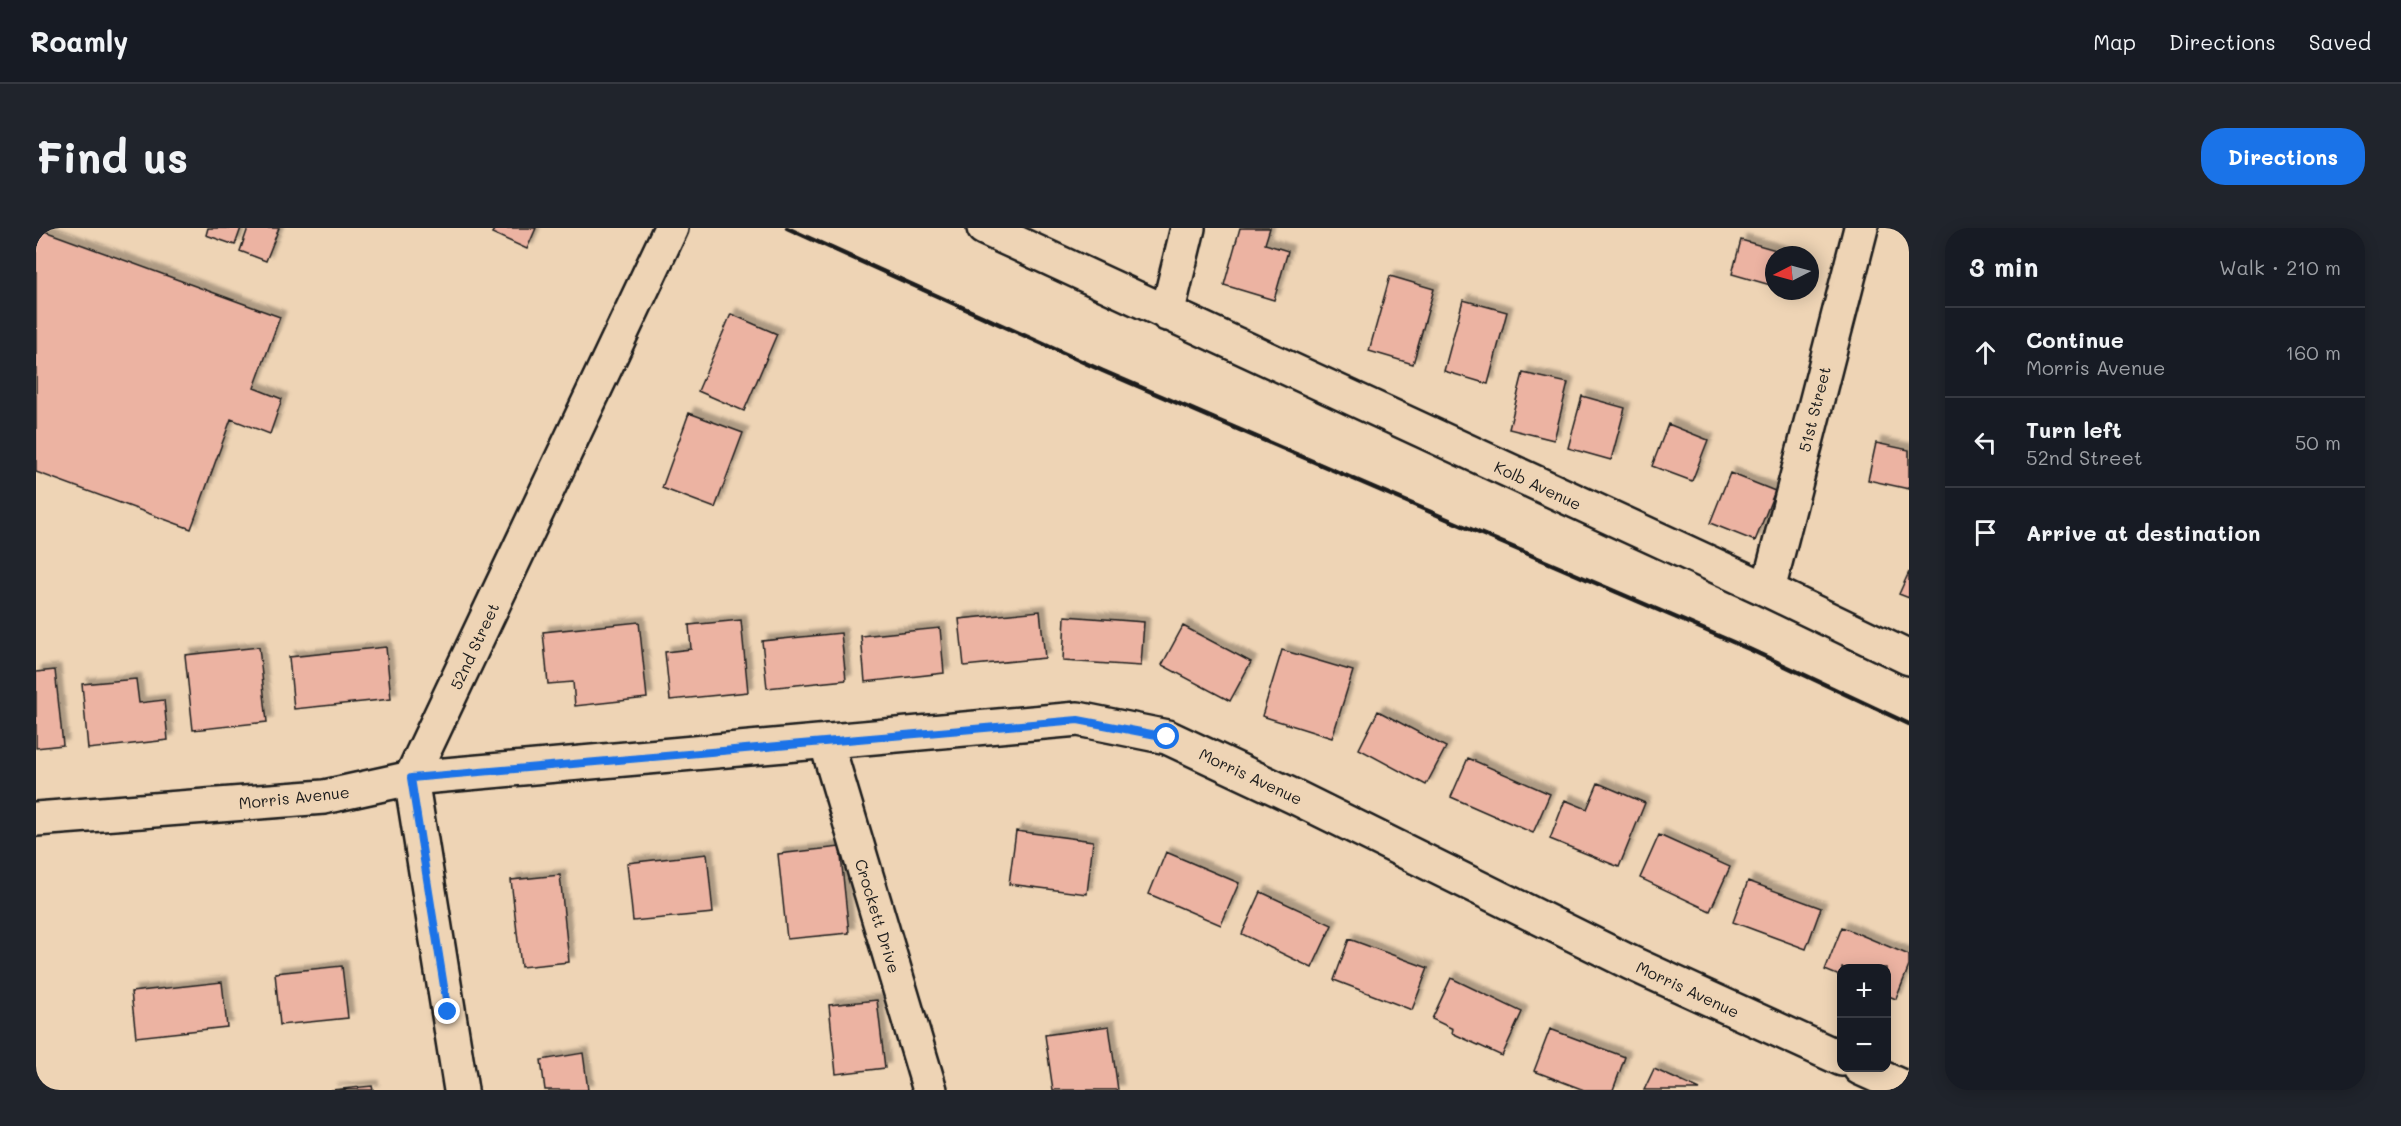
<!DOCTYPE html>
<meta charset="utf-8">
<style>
:root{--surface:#171b24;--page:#20242c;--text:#f1f3f6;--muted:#9ea1a6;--line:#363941;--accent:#1a73e8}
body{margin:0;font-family:Mali,sans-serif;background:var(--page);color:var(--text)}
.controls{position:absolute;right:18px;bottom:18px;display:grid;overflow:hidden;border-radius:12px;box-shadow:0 3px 15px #0003}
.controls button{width:54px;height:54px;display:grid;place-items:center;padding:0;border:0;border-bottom:2px solid var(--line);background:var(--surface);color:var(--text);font:30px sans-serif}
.compass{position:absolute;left:1729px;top:18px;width:54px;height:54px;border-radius:50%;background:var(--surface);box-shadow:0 3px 15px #0003;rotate:264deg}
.stop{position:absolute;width:18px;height:18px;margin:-14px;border:4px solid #1a73e8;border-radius:50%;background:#fff}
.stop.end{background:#1a73e8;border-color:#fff;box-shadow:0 2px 6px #0008}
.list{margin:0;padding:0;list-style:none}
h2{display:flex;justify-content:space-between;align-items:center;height:78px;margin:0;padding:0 24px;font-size:26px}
h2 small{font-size:20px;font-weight:400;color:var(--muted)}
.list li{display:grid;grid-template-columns:39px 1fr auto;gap:18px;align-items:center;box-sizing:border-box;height:90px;padding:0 24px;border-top:2px solid var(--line)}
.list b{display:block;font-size:22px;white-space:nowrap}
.list p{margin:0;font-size:20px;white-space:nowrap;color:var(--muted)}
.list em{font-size:20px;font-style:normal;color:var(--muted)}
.icon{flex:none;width:33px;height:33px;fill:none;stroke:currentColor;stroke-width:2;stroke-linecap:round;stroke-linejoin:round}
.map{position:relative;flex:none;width:1873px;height:862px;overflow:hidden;border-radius:24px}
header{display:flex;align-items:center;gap:36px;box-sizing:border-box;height:84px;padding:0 30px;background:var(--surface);border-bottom:2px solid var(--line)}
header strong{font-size:28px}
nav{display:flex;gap:33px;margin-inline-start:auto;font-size:21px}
.intro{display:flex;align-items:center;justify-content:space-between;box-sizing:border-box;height:144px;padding:0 36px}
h1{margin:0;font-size:42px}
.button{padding:15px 27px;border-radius:24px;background:var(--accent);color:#fff;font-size:21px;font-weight:700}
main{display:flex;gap:36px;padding:0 36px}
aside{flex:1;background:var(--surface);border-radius:24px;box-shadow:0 3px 15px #0003}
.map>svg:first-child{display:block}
.building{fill:#ecb3a2;stroke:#1c1c1c;stroke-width:1.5;filter:url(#shadow)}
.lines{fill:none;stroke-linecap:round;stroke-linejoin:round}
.minor-casing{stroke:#1c1c1c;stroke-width:38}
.minor{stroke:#eed4b5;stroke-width:33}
.rail{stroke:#1c1c1c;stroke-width:4.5}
.route{stroke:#1a73e8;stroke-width:8}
.labels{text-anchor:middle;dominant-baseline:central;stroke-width:4.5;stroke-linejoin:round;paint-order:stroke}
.street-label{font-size:16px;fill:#1c1c1c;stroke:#eed4b5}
</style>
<header>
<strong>Roamly</strong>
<nav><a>Map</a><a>Directions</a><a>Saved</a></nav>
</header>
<div class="intro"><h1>Find us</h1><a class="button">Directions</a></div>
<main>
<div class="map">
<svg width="1873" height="862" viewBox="0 0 1873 862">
<defs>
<filter id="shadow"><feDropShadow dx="5.5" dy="-5.5" stdDeviation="1.5" flood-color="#0004"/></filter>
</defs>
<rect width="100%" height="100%" fill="#eed4b5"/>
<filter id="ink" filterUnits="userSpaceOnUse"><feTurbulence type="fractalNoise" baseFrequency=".0167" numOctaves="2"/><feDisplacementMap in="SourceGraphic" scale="12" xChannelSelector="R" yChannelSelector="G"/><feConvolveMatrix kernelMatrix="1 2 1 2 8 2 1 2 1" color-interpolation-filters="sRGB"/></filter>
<g filter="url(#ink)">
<path class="building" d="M0 0 244 89 218 160 246 171 234 206 195 191 155 301 0 244Z
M172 0H205L199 17 170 7Z
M212 0H243L230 33 204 23Z
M459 0H500L491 21 456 5Z
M1204 0H1234L1229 16 1252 23 1238 72 1188 57Z
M1705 12 1757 27H1738V58L1696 46Z
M1354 48 1398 61 1377 136 1333 123Z
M1427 72 1471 84 1452 156 1408 143Z
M695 86 741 106 708 183 662 163Z
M1487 145 1532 155 1518 212 1473 201Z
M1546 168 1589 180 1575 232 1532 220Z
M653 185 707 205 679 280 626 260Z
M1632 196 1672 212 1656 253 1616 238Z
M1840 215 1873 222V261L1832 252Z
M1694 245 1739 263 1719 313 1674 295Z
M1873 344V370L1863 366Z
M1004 383 1009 430 928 438 923 391Z
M1029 388 1108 394 1105 438 1027 433Z
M705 392 712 464 634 472 629 424 655 421 653 397Z
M603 394 611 470 539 478 537 454 512 456 507 404Z
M1147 398 1215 434 1194 473 1126 437Z
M904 400 908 445 829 454 825 408Z
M805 405 810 452 731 460 726 413Z
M223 419 231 494 157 502 149 427Z
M350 419 355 471 258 481 253 429Z
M1246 422 1317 443 1296 510 1226 488Z
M19 442 27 517 0 520V444Z
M100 451 103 475 128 472 132 512 52 521 46 456Z
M1342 483 1410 519 1390 557 1323 521Z
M1432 530 1514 566 1497 605 1415 569Z
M1562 555 1609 575 1583 639 1514 611 1529 572 1551 581Z
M980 603 1057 613 1051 666 973 656Z
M1623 607 1694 639 1674 683 1604 650Z
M804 619 813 705 751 711 742 626Z
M1130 624 1203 655 1185 697 1113 666Z
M671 626 677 685 597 693 591 635Z
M524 647 533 734 485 739 475 652Z
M1712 653 1785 680 1770 721 1697 694Z
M1225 664 1296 697 1276 740 1206 706Z
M1806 699 1873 727V738L1860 771 1850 767V740H1806V749L1789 742Z
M1313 711 1392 740 1376 782 1298 752Z
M306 738 312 790 244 797 239 745Z
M1415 750 1486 784 1466 828 1416 805 1417 801 1396 791Z
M186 754 191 799 100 809 95 764Z
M841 772 849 840 800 846 793 777Z
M1073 798 1082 862H1017L1009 807Z
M1514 801 1589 829 1577 862H1548L1498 843Z
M547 825 552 862H509L505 832Z
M1618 841 1664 862H1608Z
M336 858 337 862H295Z"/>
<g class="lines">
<g class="minor-casing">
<path id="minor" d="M948 0 1732 362 1873 430
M1131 86 1152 0
M1732 362 1825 0
M790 513 894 862
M0 591 288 569 375 550 1042 491 1131 509 1259 569 1595 735 1806 831
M1824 840 1873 862
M425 862 375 550 635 0"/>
</g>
<use href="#minor" class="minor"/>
<path class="rail" d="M751 0 1067 143 1713 421 1873 496"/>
</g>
</g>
<g class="lines" filter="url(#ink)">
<path class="route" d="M412 784 375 550 1042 492 1131 509"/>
</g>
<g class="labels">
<g class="street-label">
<text transform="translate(1778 181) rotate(-76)">51st Street</text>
<text transform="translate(1502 257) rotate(25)">Kolb Avenue</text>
<text transform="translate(438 418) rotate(-65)">52nd Street</text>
<text transform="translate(1215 548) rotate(25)">Morris Avenue</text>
<text transform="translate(258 569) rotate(-6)">Morris Avenue</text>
<text transform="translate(842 688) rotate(73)">Crockett Drive</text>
<text transform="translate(1652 761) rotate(25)">Morris Avenue</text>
</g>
</g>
</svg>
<div class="controls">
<button>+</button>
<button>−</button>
</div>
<svg class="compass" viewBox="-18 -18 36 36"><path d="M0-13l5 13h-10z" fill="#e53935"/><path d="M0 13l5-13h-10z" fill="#9ea1a6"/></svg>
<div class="stop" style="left:1131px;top:509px"></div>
<div class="stop end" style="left:412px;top:784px"></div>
</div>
<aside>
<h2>3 min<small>Walk · 210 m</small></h2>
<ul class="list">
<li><svg class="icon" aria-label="ahead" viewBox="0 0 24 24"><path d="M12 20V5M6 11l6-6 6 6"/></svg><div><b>Continue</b><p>Morris Avenue</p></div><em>160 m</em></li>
<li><svg class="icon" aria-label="left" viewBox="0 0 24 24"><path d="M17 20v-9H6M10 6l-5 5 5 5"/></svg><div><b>Turn left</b><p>52nd Street</p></div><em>50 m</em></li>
<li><svg class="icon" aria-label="arrive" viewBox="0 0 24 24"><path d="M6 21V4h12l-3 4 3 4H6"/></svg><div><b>Arrive at destination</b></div></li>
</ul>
</aside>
</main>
